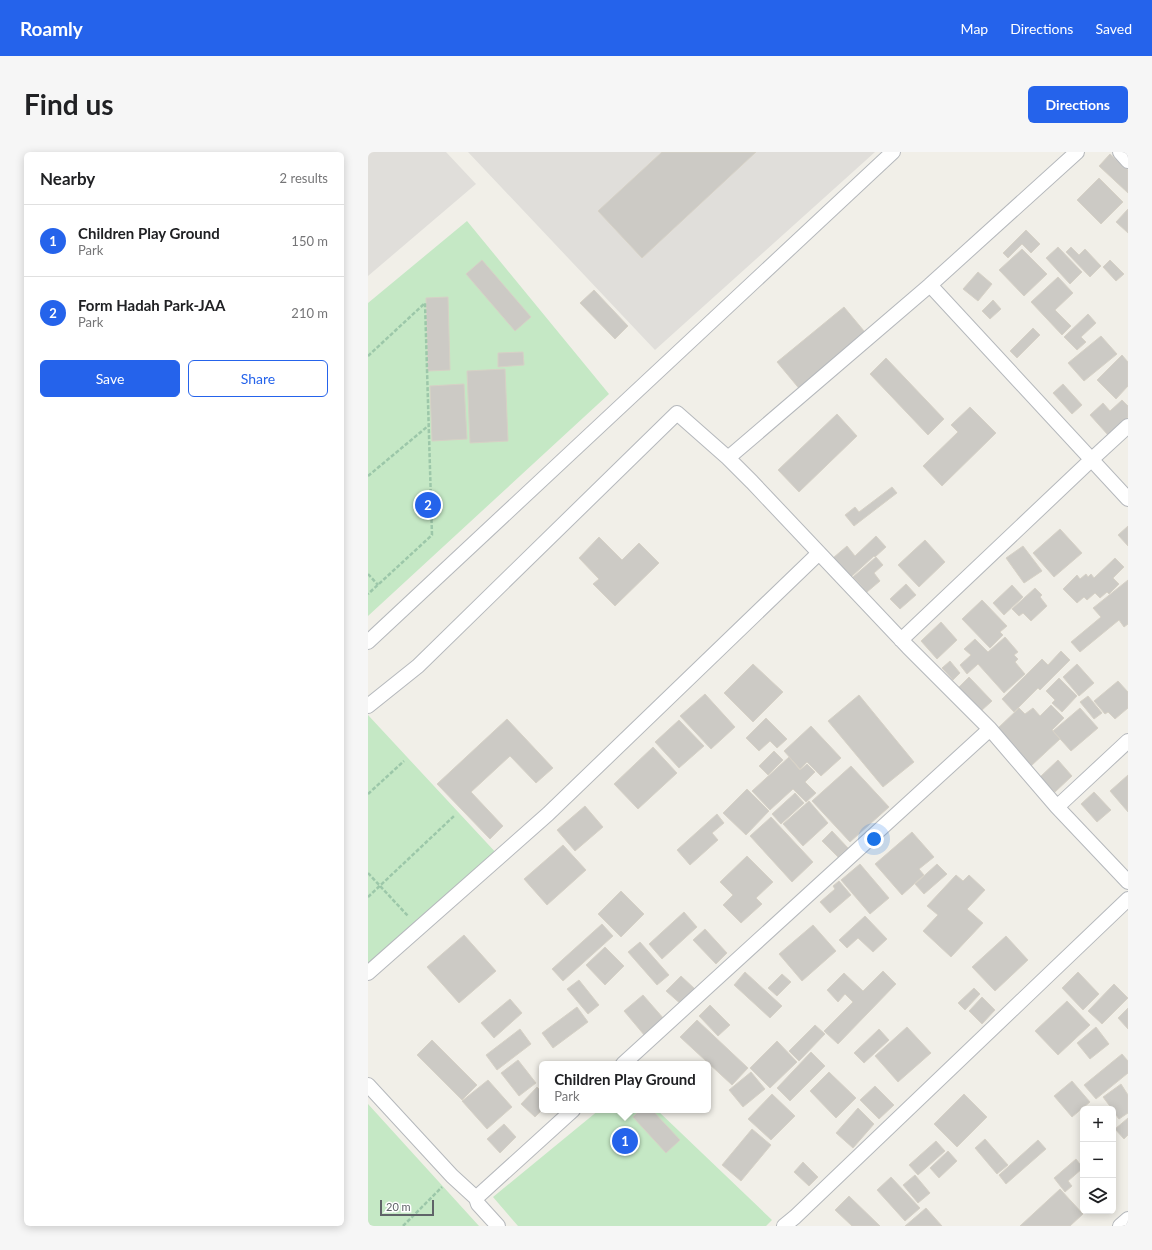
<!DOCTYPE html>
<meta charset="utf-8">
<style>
:root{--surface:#fff;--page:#f6f6f6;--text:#202124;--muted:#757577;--line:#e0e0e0;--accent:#2563eb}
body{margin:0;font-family:Lato,sans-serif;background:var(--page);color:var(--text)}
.controls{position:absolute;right:12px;bottom:12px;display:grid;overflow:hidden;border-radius:6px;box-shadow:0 2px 10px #0003}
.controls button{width:36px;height:36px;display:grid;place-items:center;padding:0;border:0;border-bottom:1px solid var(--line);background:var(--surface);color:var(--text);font:20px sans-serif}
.scale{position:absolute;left:12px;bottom:10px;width:54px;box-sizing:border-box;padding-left:4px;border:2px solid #5f6368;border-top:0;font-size:11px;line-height:14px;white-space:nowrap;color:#5f6368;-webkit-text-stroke:3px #fff;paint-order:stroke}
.you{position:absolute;left:506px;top:687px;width:14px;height:14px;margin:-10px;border:3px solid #fff;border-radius:50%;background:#1a73e8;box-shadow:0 0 0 6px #1a73e833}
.badge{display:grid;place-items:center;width:26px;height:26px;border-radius:50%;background:var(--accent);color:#fff;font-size:13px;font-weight:700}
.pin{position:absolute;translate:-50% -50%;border:2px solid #fff;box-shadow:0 1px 4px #0006}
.popup{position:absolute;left:171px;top:909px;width:172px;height:52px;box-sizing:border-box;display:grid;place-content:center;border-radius:6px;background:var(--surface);filter:drop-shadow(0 1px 3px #0005);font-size:13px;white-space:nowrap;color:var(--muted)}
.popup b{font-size:15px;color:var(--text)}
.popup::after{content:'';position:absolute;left:50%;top:100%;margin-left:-8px;border:8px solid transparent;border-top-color:var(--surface)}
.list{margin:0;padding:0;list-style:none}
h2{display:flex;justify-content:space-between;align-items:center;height:52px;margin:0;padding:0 16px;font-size:17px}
h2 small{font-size:13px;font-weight:400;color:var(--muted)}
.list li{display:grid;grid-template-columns:26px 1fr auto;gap:12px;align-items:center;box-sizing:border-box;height:72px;padding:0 16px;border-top:1px solid var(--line)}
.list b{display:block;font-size:15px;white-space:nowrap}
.list p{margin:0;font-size:13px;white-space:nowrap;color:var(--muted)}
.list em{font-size:13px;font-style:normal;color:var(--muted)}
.actions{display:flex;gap:8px;padding:12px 16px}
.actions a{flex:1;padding:9px 0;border:1px solid var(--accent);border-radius:6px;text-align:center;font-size:14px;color:var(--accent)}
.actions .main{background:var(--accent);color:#fff}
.icon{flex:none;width:22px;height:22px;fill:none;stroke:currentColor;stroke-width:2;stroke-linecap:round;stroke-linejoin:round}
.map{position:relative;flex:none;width:760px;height:1074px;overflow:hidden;border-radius:6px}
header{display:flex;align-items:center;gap:24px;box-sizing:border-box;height:56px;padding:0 20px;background:var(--accent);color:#fff}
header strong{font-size:19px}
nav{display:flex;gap:22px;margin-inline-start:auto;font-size:14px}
.intro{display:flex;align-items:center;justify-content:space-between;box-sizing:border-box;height:96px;padding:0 24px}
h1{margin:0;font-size:28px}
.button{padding:10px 18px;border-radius:6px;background:var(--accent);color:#fff;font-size:14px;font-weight:700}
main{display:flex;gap:24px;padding:0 24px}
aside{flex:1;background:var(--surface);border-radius:6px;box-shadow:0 2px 10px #0003}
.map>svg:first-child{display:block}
.industrial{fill:#e0deda}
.green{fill:#c5e8c5}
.building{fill:#cccac5;stroke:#d6d1c6}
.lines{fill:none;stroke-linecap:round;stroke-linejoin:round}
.street-casing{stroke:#b5b8bc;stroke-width:16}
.path{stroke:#9cc7a9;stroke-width:2.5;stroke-dasharray:4 2;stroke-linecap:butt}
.street{stroke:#fff;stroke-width:14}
</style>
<header>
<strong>Roamly</strong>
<nav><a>Map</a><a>Directions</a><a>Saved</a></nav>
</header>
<div class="intro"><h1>Find us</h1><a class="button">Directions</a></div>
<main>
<aside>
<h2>Nearby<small>2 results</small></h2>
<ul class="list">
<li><span class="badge">1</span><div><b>Children Play Ground</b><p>Park</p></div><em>150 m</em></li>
<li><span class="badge">2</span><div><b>Form Hadah Park-JAA</b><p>Park</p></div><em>210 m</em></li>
</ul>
<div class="actions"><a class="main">Save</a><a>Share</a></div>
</aside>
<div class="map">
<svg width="760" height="1074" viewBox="0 0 760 1074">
<rect width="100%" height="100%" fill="#f1efe8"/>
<path class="industrial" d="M0 0H78L108 32 0 124Z
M100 0H507L287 198Z"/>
<path class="green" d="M99 69 241 242 0 464V151Z
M0 563 131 704 0 820Z
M0 952 111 1074H0Z
M231 958H289L404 1068 398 1074H150L125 1045Z"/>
<path class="building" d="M294 0H388L274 106 230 59Z
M742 2 760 18V41L731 14Z
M731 26 755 50 733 72 709 48Z
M760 57V81L748 70Z
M658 78 672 92 663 101 654 92 640 106 635 101Z
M690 95 714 120 702 132 678 106Z
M703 95 711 103 717 97 733 114 722 125 698 100Z
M654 97 679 122 656 144 631 118Z
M114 108 163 165 147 179 98 122Z
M742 108 756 122 748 129 735 115Z
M610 120 624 132 610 149 595 137Z
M690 125 705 141 687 158 703 174 694 183 663 150Z
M226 138 260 174 247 187 212 151Z
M80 145 82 218 60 219 58 146Z
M625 148 633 157 622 167 614 159Z
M476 155 501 185 434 240 409 210Z
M720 162 728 171 713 185 718 190 709 198 696 185Z
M665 176 672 183 649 206 642 199Z
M733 184 749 202 716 229 700 211Z
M155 200 156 213 130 215V201Z
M754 203 760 210V234L748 247 729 228Z
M518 206 576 267 560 283 502 222Z
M137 217 140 289 102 291 99 219Z
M96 232 99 287 64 289 62 234Z
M695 232 714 253 704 262 685 241Z
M754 248 760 254V265L740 283 722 263 735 251 742 259Z
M602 255 628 281 574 334 555 314 590 280 583 273Z
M469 262 489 284 431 340 410 318Z
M524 335 529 341 486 374 477 363 487 355 491 360Z
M760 374V394L750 383Z
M692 377 714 401 686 425 665 401Z
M508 384 518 395 507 405 506 404 483 425 465 406 479 394 487 404Z
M231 385 254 408 271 391 291 411 247 454 225 432 231 427 211 406Z
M557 388 577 410 551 435 530 413Z
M655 394 674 419 656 431 638 406Z
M508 405 515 413 506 421 512 429 499 440 485 425Z
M747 406 756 415 745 426 751 432 741 442 739 440 732 446 727 441 719 448 716 445 709 451 695 437 709 423 712 427 718 422 720 425 723 422 726 426Z
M760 428V472L756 475 751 468 712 500 703 490 733 465 725 456Z
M538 432 548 443 532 457 522 447Z
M644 433 655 445 636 463 625 451Z
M667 436 674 443 672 445 679 454 663 469 655 461 651 464 644 457Z
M614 448 639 474 632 480 635 483 622 496 594 467Z
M573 470 589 488 569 507 553 489Z
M637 485 650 500 646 503 650 507 647 510 657 522 636 541 610 512 599 522 592 513 603 503 596 497 607 487 620 500Z
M693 499 702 508 672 538 670 536 646 560 634 547 674 507 680 513Z
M582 509 592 521 585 528 574 516Z
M385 512 415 540 385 570 356 541Z
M709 512 726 531 711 544 695 525Z
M601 525 624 549 613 559 590 536Z
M691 526 709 544 694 560 684 551 687 548 678 539Z
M750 529 760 540V556L747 567 740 560 737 562 726 549Z
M337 542 367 575 343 597 312 564Z
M491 543 546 610 515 635 460 569Z
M720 544 734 561 726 567 712 550Z
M683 553 696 566 684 578 692 587 663 614 629 577 651 556 657 562 665 556 672 564Z
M712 556 730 576 703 599 685 579Z
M398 566 419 587 409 596 402 589 391 599 378 586Z
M139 567 185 616 168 631 142 604 103 640 135 674 122 687 69 632Z
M311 568 336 594 311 616 287 590Z
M443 574 473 606 453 624 439 610 432 617 416 599Z
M285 595 309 621 270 657 246 632Z
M406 599 415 608 400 623 391 614Z
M421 605 432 618 439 612 447 620 437 630 448 641 438 650 425 637 402 658 384 639Z
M690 608 704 624 687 640 672 625Z
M483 614 521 655 482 690 444 649Z
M760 623V660L742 639Z
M379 637 401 659 378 683 355 661Z
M726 640 743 658 729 670 713 652Z
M427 641 436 651 413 672 404 662Z
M441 649 460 671 435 694 415 672Z
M217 654 235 675 207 699 189 678Z
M349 662 356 671 344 681 350 688 322 713 309 698Z
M403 665 445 710 424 730 382 684Z
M464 679 480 696 470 705 454 689Z
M544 680 566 705 551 717 556 723 534 743 507 712Z
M195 693 218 718 179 753 156 727Z
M379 704 405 730 388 746 394 752 373 771 355 753 365 743 352 730Z
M492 712 521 746 502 762 473 728Z
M569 712 579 722 556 742 547 732Z
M588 723 595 729 601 723 617 738 599 757 615 771 583 805 555 779 570 763 559 754Z
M471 729 483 743 462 761 452 750 467 737 465 734Z
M253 739 276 762 253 785 230 762Z
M316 760 329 775 294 807 281 792Z
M497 764 519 787 505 800 490 786 479 796 471 788Z
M234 772 245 784 195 829 184 817Z
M445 773 468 799 434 829 411 802Z
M337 777 359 801 348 812 325 788Z
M96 783 128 819 91 851 59 815Z
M638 784 660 808 627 839 604 815Z
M272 790 301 823 289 833 260 800Z
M237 795 256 814 237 833 218 813Z
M515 819 528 832 470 892 456 879 485 850 477 842 470 850 459 838 476 821 495 839Z
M377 820 414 854 402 866 366 833Z
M710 820 731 842 715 858 694 836Z
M414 822 423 830 409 844 400 836Z
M313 824 328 838 314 853 298 839Z
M211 828 231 853 220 862 199 837Z
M746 832 760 846 734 872 720 859Z
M606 836 612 842 597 858 590 851Z
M275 843 296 867 277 884 256 859Z
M614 845 627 858 614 872 601 859Z
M142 847 154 861 126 886 113 871Z
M699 849 722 873 690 903 667 879Z
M342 853 362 873 350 884 331 864Z
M209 855 220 870 185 896 174 881Z
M760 856V877L750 866Z
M329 868 380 916 364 933 312 885Z
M447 873 457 882 431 909 421 899Z
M539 875 563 901 530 930 507 904Z
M728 875 741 892 722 907 709 891Z
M152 877 163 892 129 918 118 903Z
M511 877 521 888 496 911 486 901Z
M64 888 109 933 94 948 49 903Z
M409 889 429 910 402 936 382 916Z
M443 900 457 914 422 949 409 936Z
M754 902 760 909V921L728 947 716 933Z
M150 908 168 931 151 944 133 921Z
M383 920 397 937 375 955 361 938Z
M461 920 488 946 468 966 442 939Z
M120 928 144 955 119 977 94 949Z
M704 929 722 950 704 965 686 944Z
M753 932 760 943V961L751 967 745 959V957H744L735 945Z
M507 934 526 953 511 967 492 948Z
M169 935 174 940V958L167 965 153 952Z
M404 942 427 964 403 988 380 967Z
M596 942 619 965 589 995 566 972Z
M490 956 506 972 485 996 468 981Z
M272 958H284L312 988 298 1001 265 965Z
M760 966V983L756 987 747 977Z
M136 972 148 985 132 1001 119 987Z
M384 977 403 993 373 1029 354 1013Z
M617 987 640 1013 629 1022 607 996Z
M670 988 678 997 638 1032 631 1023Z
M568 989 577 999 550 1023 541 1013Z
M580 999 589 1009 571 1026 562 1016Z
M708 1007 715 1016 700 1029 704 1034 697 1040 686 1026Z
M435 1010 450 1025 441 1034 426 1020Z
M547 1023 562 1041 550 1051 535 1033Z
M523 1025 552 1056 537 1069 509 1038Z
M692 1037 715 1062 702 1074H652Z
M481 1044 512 1074H484L467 1058Z
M558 1056 574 1074H537Z"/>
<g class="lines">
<g class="street-casing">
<path id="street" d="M752 0 760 9
M562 133 760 347
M360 306 384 330 540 495 622 577 689 655 760 730
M533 488 723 308 760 274
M0 490 525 0
M0 554 50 514 309 261 360 306 562 133 709 0
M689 655 760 589
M0 821 180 662 451 401
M255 912 622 577
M0 933 84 1024 108 1046 110 1052 130 1074
M108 1046 205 958
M416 1074 427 1065 760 747
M752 1074 760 1067"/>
</g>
<path class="path" d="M0 204 57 151 64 383 0 442
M0 324 60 274
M0 422 10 433
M0 642 36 609
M0 721 40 764
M0 745 86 664
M35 1074 74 1035"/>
<use href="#street" class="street"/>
</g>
</svg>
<div class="controls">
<button>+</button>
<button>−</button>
<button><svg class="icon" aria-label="layers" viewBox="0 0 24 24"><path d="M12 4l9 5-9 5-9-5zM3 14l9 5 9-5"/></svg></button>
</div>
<div class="scale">20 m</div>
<div class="you"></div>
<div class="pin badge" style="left:257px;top:989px">1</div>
<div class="popup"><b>Children Play Ground</b>Park</div>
<div class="pin badge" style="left:60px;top:353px">2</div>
</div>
</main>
